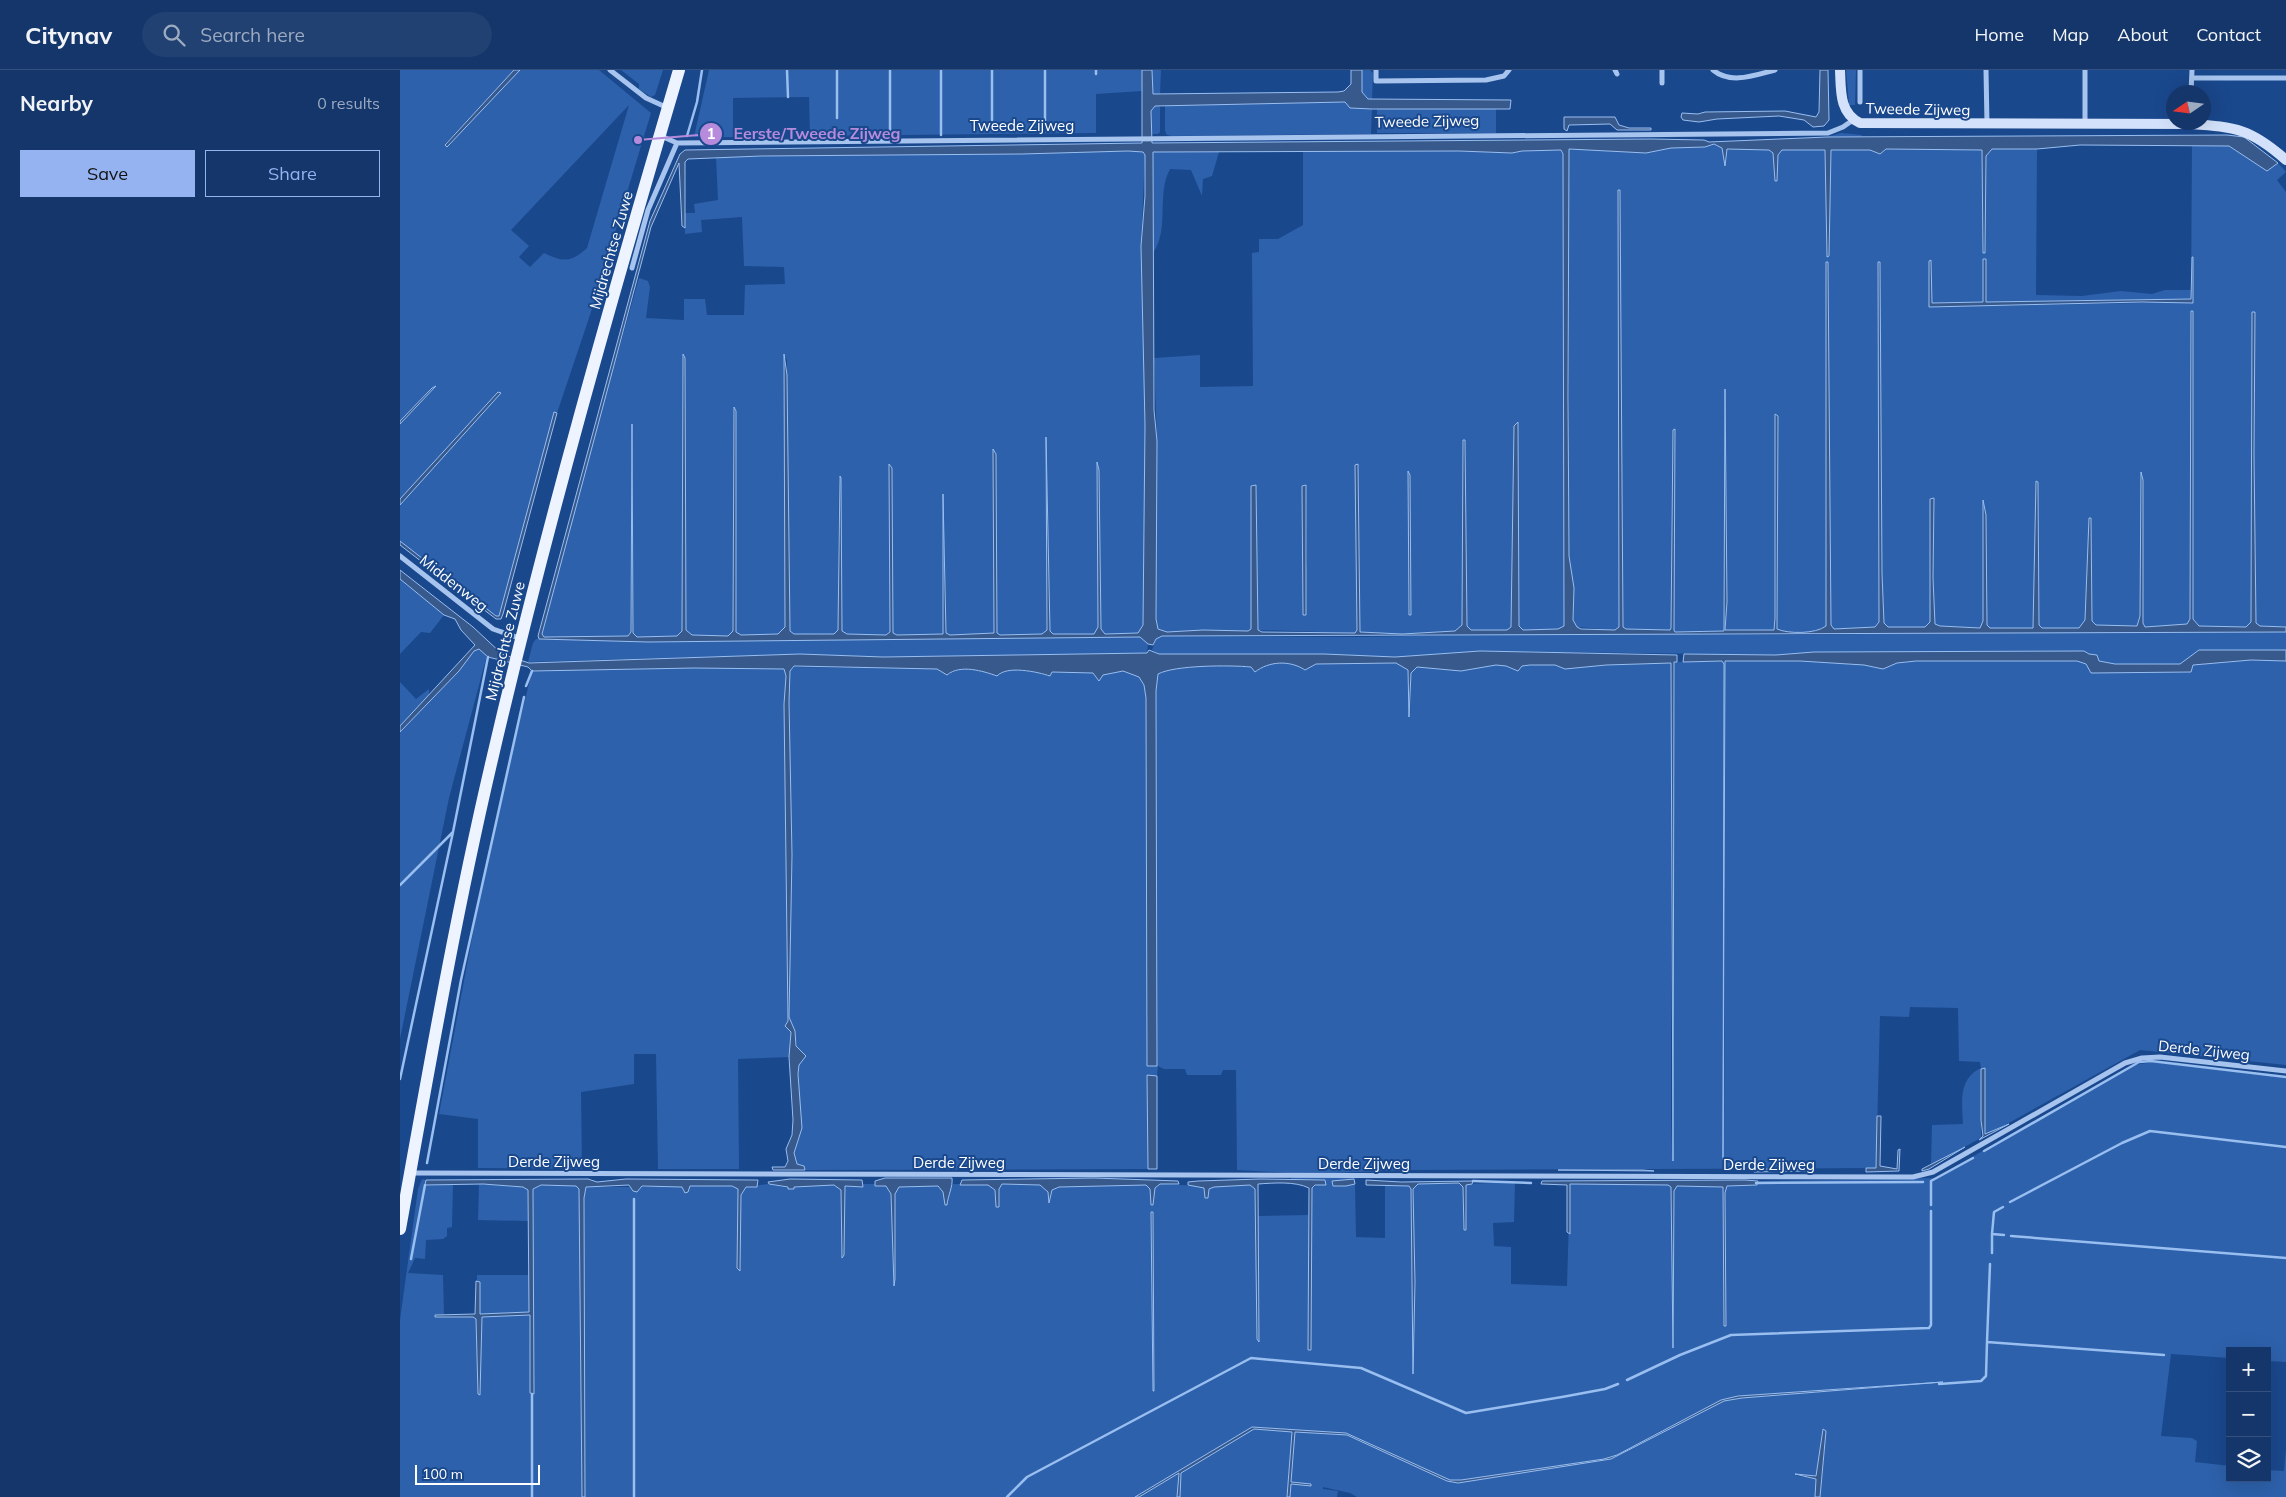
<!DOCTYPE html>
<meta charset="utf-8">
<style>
:root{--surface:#14366a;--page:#214172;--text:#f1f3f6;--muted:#9dabc1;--line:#33507e;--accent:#95b2f1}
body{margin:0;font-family:Mulish,sans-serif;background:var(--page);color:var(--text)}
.controls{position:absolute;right:15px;bottom:15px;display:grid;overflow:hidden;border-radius:0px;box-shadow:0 5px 20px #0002}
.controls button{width:45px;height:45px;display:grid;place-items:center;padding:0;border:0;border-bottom:1px solid var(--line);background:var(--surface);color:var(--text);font:25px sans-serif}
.compass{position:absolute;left:1766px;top:15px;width:45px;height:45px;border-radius:50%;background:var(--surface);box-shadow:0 5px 20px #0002;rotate:257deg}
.scale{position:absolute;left:15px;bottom:12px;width:125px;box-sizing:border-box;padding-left:5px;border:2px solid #fff;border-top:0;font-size:14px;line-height:18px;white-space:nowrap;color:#fff;-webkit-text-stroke:4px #1a488d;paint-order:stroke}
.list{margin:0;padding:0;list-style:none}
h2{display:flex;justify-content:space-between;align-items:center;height:65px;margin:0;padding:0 20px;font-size:21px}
h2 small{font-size:16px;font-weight:400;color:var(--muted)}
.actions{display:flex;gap:10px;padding:15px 20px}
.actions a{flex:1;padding:11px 0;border:1px solid var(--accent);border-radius:0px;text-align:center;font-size:18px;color:var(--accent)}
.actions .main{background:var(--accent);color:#111}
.icon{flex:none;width:28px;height:28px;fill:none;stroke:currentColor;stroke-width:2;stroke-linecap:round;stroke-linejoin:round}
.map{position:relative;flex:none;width:1886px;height:1427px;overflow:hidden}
header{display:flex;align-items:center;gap:30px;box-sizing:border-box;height:70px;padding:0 25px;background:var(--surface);border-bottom:1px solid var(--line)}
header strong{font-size:24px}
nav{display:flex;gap:28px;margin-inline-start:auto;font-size:18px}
.search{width:350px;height:45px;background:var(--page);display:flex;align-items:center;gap:12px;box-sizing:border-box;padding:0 18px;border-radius:28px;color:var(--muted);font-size:19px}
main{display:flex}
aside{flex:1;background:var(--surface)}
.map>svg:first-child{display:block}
.green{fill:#2d61ab;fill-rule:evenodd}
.water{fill:#38598c;stroke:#99bef0;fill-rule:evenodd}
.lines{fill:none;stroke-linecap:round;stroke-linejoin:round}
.stream{stroke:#99bef0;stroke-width:2.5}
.street{stroke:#a6c4ee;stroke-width:5}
.secondary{stroke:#d3e2fa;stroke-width:10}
.primary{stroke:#edf3ff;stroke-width:12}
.labels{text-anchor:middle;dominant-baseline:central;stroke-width:4;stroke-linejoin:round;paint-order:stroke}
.street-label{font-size:15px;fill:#fff;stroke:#1a488d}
.leader{fill:none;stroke:#b68bdc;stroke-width:2}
.callout-dot{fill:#b68bdc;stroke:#1a488d;stroke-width:2}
.mark-label{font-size:15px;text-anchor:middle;font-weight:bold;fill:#fff}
.callout-label{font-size:16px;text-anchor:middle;font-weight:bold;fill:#b68bdc;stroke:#1a488d;stroke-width:4;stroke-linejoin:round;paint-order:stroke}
</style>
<header>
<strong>Citynav</strong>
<div class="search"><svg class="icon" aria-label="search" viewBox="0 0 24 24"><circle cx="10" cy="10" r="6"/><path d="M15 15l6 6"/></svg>Search here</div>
<nav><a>Home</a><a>Map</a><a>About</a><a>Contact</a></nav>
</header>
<main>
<aside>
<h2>Nearby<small>0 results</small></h2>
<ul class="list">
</ul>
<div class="actions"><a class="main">Save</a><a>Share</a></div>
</aside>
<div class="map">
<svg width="1886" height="1427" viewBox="0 0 1886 1427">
<rect width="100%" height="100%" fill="#1a488d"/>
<path class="green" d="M0 0H114L45 74 47 76 120 0H199L251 43 190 245 157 343H154L99 546H96L0 471V435L100 323H98L0 429V354L35 317 32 318 0 351ZM229 35 187 178C171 193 162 192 144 183L130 197 119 187 129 176 111 160Z
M221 0H263L255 25 251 27 239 19V14Z
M309 0H742V21L696 24V63L410 66 409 27 333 28V67H294Z
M752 0H761L760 24H753Z
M962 0H970L973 3 972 29H968L962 22Z
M1446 0H1456L1455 35H1449Z
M946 32 950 38 972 39 971 64 772 66 767 65 765 61V36Z
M755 36H760V62L758 64H752L751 41Z
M977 39H1096V63H977Z
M1441 63 1462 65 1461 67H1427Z
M1314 74 1322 77 1325 94 1327 78 1369 80 1373 83 1375 111 1378 85 1382 80H1425L1427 187 1429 186 1431 80H1470L1480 84 1486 79 1582 80 1583 183H1585L1586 86 1592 79H1637L1636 225 1682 226 1721 221 1752 224 1765 220H1791V229L1586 232V190L1583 189V232L1532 233 1531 191H1529V237L1791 232 1792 75 1829 76 1867 101 1878 93 1886 102 1877 110 1886 122V557L1859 556 1856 553 1854 384 1855 243 1851 384V552L1846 557 1799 556 1793 549V242L1790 549 1787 555 1745 557 1743 553V410L1742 404 1740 546 1737 556 1696 555 1692 551 1691 448 1685 550 1680 558H1642L1639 555 1638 413 1637 411 1633 558H1590L1586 555V445L1583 434V551L1580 558 1540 556 1535 554 1533 508 1534 429 1530 430V552L1525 557 1488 558 1484 553 1482 503 1480 192H1478L1479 552 1475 557 1434 559 1431 555 1428 192 1426 193V556C1416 564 1388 564 1377 559L1378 346 1375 345V548L1374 561 1325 560 1327 532 1325 320 1324 561 1275 562 1274 560V360L1271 558 1270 560 1226 559 1223 557 1220 120H1218L1219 557 1215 560 1177 557 1173 550 1174 518 1169 486V79L1246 83 1271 78 1305 77Z
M1160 80 1163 84 1164 556 1158 559 1123 560 1119 556 1118 353 1114 356 1111 558 1107 560H1071L1067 556 1065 370 1063 371 1062 555 1055 561 1002 564 960 563 958 394 957 560 955 563 858 560 856 416 851 417V559L848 561 803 560 767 562 758 559 756 549 757 371 754 288 800 285V317L853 316 852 183 859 182V169H878L903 155V81H1059L1112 83 1122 81ZM1008 402 1010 405 1009 545V544ZM906 415 907 488 903 545 902 416Z
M728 81 743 82 745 85 741 176 745 355 743 555 738 563 704 564 701 559 699 400 697 394 698 557 694 564H653L650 561 646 370 647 560 642 564 600 565 597 563 596 384 594 380V563L550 565 546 563 543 427V564L497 565 493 563 492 398 490 395V562L486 565 447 564 442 561 441 409 439 407 438 560 434 564H394L390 561 387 305V290L384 286 385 557 378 564 341 565 336 562V341L335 338 333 561 328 566 292 565 286 561 285 288 283 285 282 561 277 566 237 567 233 563 232 356 231 561 228 566 144 567 142 565 174 438 239 208 248 211 250 217 246 248 284 250V229H305L307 245H344L345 215 385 214 384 197 344 196 342 147 301 150 302 162 285 164V143H295L294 134 318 130 316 87Z
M753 82H819L812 106 803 109 802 126 791 100 770 99C756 125 770 159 753 183Z
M0 509 44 545 30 563 21 562 0 584Z
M1606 562H1886V580H1799L1780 594H1715L1699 591 1684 581 1414 582 1376 585 1080 581 995 587 924 584H759L752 580 756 569 762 566 960 567 1151 563 1401 565Z
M740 567 748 574 747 583 483 587 400 584 128 592 133 573 136 569 248 572Z
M79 578 87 585 49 728 0 969V662L59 601 74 581Z
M1851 590 1886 591V995L1740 980 1587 1065 1584 1058 1581 999V1068L1531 1095 1532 1055 1563 1054C1562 1032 1558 1009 1581 998L1580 992 1559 991 1558 938 1510 937 1509 947 1480 946 1476 1098 1010 1100 909 1104 837 1100 836 1000H823L821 1005H787L785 999H764L758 996 757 1006H747L748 1099 405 1100 404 1096 397 1094 394 1083 402 1058 398 1027 399 995 395 961 389 947 392 785 389 632 390 601 394 597 537 599 547 605C561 595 582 601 597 606 607 595 637 602 650 606L652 602 693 603 699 611 703 605 723 601 739 607 744 615 746 628 748 996 757 995 756 621 758 604C775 595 830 595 851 597L855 602C869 591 890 590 905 600L916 594 997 593 1008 600 1010 647 1011 603 1017 597 1061 601 1096 595 1106 596 1118 601 1122 596 1130 595H1155L1165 599 1206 595 1271 593V1090L1274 951V592L1322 591 1324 594V1090L1325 591H1400L1464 595 1483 599 1497 593 1516 591H1677L1686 594 1691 603 1791 602 1793 595Z
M294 598H383L386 605 384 634 388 951 385 955 391 962 389 987 338 989 339 1099H258L256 984H234V1014L181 1022 182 1099 78 1098V1049L39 1044 88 783 132 601Z
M0 612 16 629 29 619V625L0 656Z
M1754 992 1886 1007V1292L1867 1291V1281H1830V1288L1771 1284 1761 1366 1792 1368 1797 1371 1795 1392 1830 1396V1408H1867V1400L1884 1401 1886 1379V1427H1420L1426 1362 1423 1359 1416 1406 1396 1404 1397 1406 1416 1408 1415 1427H957L950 1423 923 1417V1419L938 1421 937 1427H890L891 1414H911L890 1412 894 1362 947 1365 1047 1411 1058 1413 1211 1389 1324 1331 1342 1328 1542 1312 1338 1326 1321 1330 1217 1385 1204 1389 1061 1410H1050L946 1363 852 1357 735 1427H185L184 1128 186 1117H282L286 1123 290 1116H332L338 1119 337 1198 340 1201 341 1125 346 1117 368 1114 394 1119V1117L434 1115 441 1120 442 1187 444 1185 445 1116 462 1117 463 1114H475L476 1116H486L491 1124 494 1214 495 1124 499 1116H538L543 1122 545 1135H547L548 1121 553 1114 588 1115 595 1120 596 1137 599 1136V1119L602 1114 640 1115 648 1122 649 1133 652 1120 659 1117 746 1115 750 1119 751 1135H753L755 1118 760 1114 800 1116 804 1118 806 1128H808L809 1119 814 1117 850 1115 855 1119 859 1271 858 1146 908 1145V1279L910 1280 912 1118 925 1111 889 1110 893 1107 959 1108 933 1111V1115L946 1116 955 1114 956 1167 985 1168V1115L1009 1116 1012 1119 1013 1281 1015 1212 1013 1119 1018 1114 1058 1113 1063 1117 1064 1159H1066V1114L1115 1112 1114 1152 1093 1153 1094 1176 1111 1177V1214L1167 1216 1170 1114 1268 1115 1271 1117 1273 1277 1274 1121 1276 1116H1323L1324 1256 1325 1123 1327 1116 1357 1115 1358 1111 1535 1108 1733 995ZM751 1142H753L754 1321H753Z
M22 1109 26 1110 25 1115 53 1114 52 1157 47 1158V1166L43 1169 26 1170 25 1189 15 1188 8 1203 43 1205 44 1245H35V1247H73L76 1249 78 1324H80L81 1247 130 1245V1323L134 1324 133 1119 141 1115 176 1116 180 1119 182 1427H0V1250L18 1119Z
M79 1114 123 1117 128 1120V1151L78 1150Z
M77 1205H129V1242L80 1244V1212L77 1211Z
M854 1359 892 1362 887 1427H780L781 1403Z
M779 1403 777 1427H739Z"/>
<path class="water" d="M114 0H120L47 77 45 75Z
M742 0H752L753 24 938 22 944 21 951 14V0H962V22L968 29 1111 30 1110 39H972L950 38 945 32 755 36 751 41 752 73 1251 69 1304 70 1309 72 1427 67 1827 65 1844 67 1878 93 1867 101 1829 76 1680 75 1637 79H1592L1586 86 1585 183H1583L1582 80 1486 79 1480 84 1470 80H1431L1429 186 1427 187 1425 80H1382L1378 85 1377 111H1375L1373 83 1369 80 1327 79 1325 96 1322 78 1314 74 1305 77 1271 78 1246 83 1169 79 1168 326 1169 486 1174 518 1173 550 1177 557 1181 559 1215 560 1219 557 1218 120H1220L1223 557 1226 559 1270 560 1271 558 1273 360 1275 359 1274 560 1275 562 1324 561 1325 319 1327 532 1325 560H1374L1375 548V344L1378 346 1377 559C1388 564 1416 564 1426 556V192H1428L1431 555 1434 559 1475 557 1479 552 1478 192H1480L1482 503 1484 553 1488 557H1525L1530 552V429L1534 428 1533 508 1535 554 1540 556 1580 558 1583 551V430L1586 445 1587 555 1590 558H1633L1636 411 1638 412 1639 555 1642 558H1679L1685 550 1689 448H1691L1692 551 1696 555 1737 556 1740 546 1741 402 1743 410V553L1745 557 1787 554 1790 549 1791 241H1793V549L1799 556 1846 557 1851 552 1852 242H1855L1854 384 1856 553 1860 556 1886 557V562L762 566 756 569 753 575 748 574 740 567 248 572 139 569 138 566 250 151 280 84 285 80 742 73ZM1161 80 1163 84 1164 556 1158 559 1123 560 1119 556 1118 352 1114 356 1111 557 1107 560H1071L1067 556 1065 370H1063L1062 555 1055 561 1002 564 960 562 958 394 955 395 957 560 955 563 862 562 858 560 856 415 851 416V559L848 561 803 560 767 562 758 559 756 549 757 371 754 340 753 82 1059 81 1112 83 1122 81ZM728 81 743 82 745 85V126L741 176 745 355 743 555 738 563 705 564 701 559 699 400 697 392 698 557 694 564H653L650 561 646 367 647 560 642 564 600 565 597 563 596 384 593 379 594 563 550 565 546 563 543 424V564L497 565 493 563 492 398 489 394 490 562 486 565 447 564 442 561 441 408 440 406 438 560 434 564H394L390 561 387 305 384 284 385 557 378 564 341 565 336 562V341L334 337 333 561 328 566 292 565 286 560 285 288 283 284 282 561 277 566 237 567 233 563 232 354 231 562 228 566 144 567 142 564 251 157 279 93 282 156 285 158V92L288 89 361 86 622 84Z
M1420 0H1428L1429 50 1424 56 1413 57 1404 50 1379 46 1317 49 1299 52 1283 50 1281 47 1282 43 1298 44 1305 42 1385 41 1416 47 1419 42Z
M1164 47H1215L1219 55 1229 58H1251V60H1217L1210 54 1169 55 1167 61 1164 59Z
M1792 187H1793V233L1742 232 1529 237V191L1531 190 1532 233 1583 232V189H1586V232L1791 229Z
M36 316 0 354V351L32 318Z
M98 322 101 323 0 435V429Z
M154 342 157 343 103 544 101 549H96L0 475V471L96 546H99Z
M1008 401 1010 405 1011 545H1009Z
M906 415V545H903L902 416Z
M0 500 73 557 102 584 129 593 400 584 483 587 747 583 749 580 759 584H924L995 587 1080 581 1277 585V592H1274V595L1273 1091 1271 593 1206 595 1165 599 1155 595H1130L1122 596 1118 601 1106 596 1096 595 1061 601 1017 597 1011 603 1009 647 1008 600 996 593 916 594 905 600C890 590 869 591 855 602L851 597C830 595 775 595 758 604L756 621 757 996H747L746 628 744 615 739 607 723 601 703 605 699 611 693 603 652 602 650 606C638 602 607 595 597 606 583 601 560 594 547 605L537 599 394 596 390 601 389 632 392 785 389 947 395 961 396 976 406 986 399 995 398 1004 402 1058 394 1083 397 1094 404 1096 405 1100H373L372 1097H385L388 1091 386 1079 392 1065 393 1050 389 987 391 962 385 956 388 951 384 634 386 606 384 599 294 598 132 601 128 597 88 587 79 579 74 581 59 601 0 662V656L75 575 61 560 55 549 44 545 0 509Z
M1799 580H1886V591L1851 590 1793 595 1791 602 1691 603 1686 594 1677 591H1516L1497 593 1483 599 1464 595 1400 591H1325L1323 1090 1324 594 1322 591 1283 592 1284 584 1376 585 1414 582 1684 581 1689 584 1697 585 1699 591 1715 594H1780Z
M1585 998V1064L1609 1054 1579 1070 1583 1066 1581 1050V999Z
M747 1005 757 1006V1099H748Z
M1477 1046H1481L1480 1096 1497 1099 1498 1080 1500 1079 1499 1101 1466 1102V1098H1476Z
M1565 1077 1529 1099 1522 1101V1099Z
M1354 1099H1405V1101L1354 1102Z
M1158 1100H1243L1254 1101Z
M485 1108H552C553 1117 548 1125 547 1135H545L543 1122 538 1116 499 1117 495 1124V1209L494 1216 491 1124 486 1116H475V1111Z
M694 1108 778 1111 779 1114H760L755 1118 753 1135H751L750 1119 746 1115 659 1117 652 1120 649 1133 648 1122 640 1115 602 1114 599 1119V1137H596L595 1120 588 1115H560L562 1110Z
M188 1109 197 1112 226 1109 358 1110 357 1117H346L341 1125 340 1201 337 1198 338 1119 332 1116H290L288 1122 285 1123 282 1117 242 1116 237 1122 233 1121 229 1115 186 1117 184 1128 185 1427H182L179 1119 176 1116 141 1115 133 1119 134 1324 130 1323V1245L82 1247 80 1325 78 1324 76 1249 73 1247H35V1245L75 1244 76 1211 80 1212V1244L129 1242 128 1120 123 1117 83 1114 25 1115 26 1110Z
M390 1109 462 1110 463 1117 445 1116 444 1185 442 1188 441 1120 434 1115 394 1117V1119H388V1117L369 1114 368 1112Z
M860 1109 925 1110 926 1115H915L912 1118 911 1280H908L909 1118C895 1111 873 1113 858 1114L859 1272 857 1269 855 1119 850 1115 814 1117 809 1119 808 1128H805L804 1118 788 1115V1112L798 1111Z
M954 1109 955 1114 946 1116H933L932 1111Z
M966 1110 1001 1112 1073 1111 1072 1114 1066 1115V1160H1064L1063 1117 1059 1113 1018 1114 1013 1119 1015 1212 1013 1304 1011 1119 1009 1116 966 1115Z
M1345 1110 1358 1111 1357 1115 1327 1116 1325 1123 1326 1256H1324L1323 1117 1277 1116 1274 1121 1273 1278 1271 1117 1268 1115 1170 1114V1164L1167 1162V1115L1141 1114 1142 1111Z
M751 1142H753L754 1321H753Z
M1543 1312 1342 1328 1324 1331 1211 1389 1058 1413 1047 1411 947 1365 895 1362 891 1412 911 1414V1416L891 1414 890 1427H887L892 1362 854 1359 781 1403 780 1427H777L779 1403 739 1427H735L852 1357 946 1363 1050 1410H1061L1204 1389 1217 1385 1321 1330 1338 1326Z
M1423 1359 1426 1361 1420 1427H1415L1416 1409 1395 1404 1416 1406Z"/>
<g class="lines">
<path class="stream" d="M387 0 388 27
M437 0V48
M490 0V65
M541 0V65
M592 0V50
M645 0V51
M696 0V4
M287 66 297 32 302 0
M126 616 132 601
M53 762 88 587
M0 815 53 762 0 1009
M1584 1081 1739 992 1751 991 1886 1007
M27 1093 61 910 124 627
M1073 1111 1131 1113
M1356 1113 1523 1112
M234 1129V1427
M1610 1132 1722 1073 1750 1061 1886 1077
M1531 1135V1111L1573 1088
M1603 1137 1594 1142 1592 1164 1604 1165
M1611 1166 1886 1188
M1592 1183V1164
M11 1189 25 1115
M1590 1194 1587 1272 1764 1285
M1227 1310 1280 1285 1331 1265 1529 1258 1531 1255V1141
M1539 1314 1581 1311 1586 1306 1587 1272
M132 1427V1324
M607 1427 627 1407 851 1288 961 1298 1066 1343 1162 1327 1205 1319 1218 1314"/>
<path class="street" d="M210 0 246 28 268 38
M976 0V11L1086 10 1104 6 1109 0
M1215 0 1217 4
M1313 0C1331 15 1355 5 1375 0
M1460 0V32
M1586 0 1587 54
M1685 0V54
M1792 8H1886
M1262 13V0
M1791 22 1792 0
M261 66 277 73 1428 63 1443 57 1453 50
M232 198 248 140 277 73
M0 486 93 559 122 569
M10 1103 1513 1107 1533 1102 1725 993 1742 988 1760 987 1886 1001"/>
<path class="secondary" d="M1440 0C1441 20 1439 43 1460 53L1791 54C1836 57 1851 59 1886 90"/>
<path class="primary" d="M0 1159C28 1004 55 848 91 694 145 461 211 230 279 0"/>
</g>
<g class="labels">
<g class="street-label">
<text transform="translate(1518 39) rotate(1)">Tweede Zijweg</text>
<text transform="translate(1027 51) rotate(-1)">Tweede Zijweg</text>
<text x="622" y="55">Tweede Zijweg</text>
<text transform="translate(211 180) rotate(-74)">Mijdrechtse Zuwe</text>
<text transform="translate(54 513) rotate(38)">Middenweg</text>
<text transform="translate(105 571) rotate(-76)">Mijdrechtse Zuwe</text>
<text transform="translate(1804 980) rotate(6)">Derde Zijweg</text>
<text x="154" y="1091">Derde Zijweg</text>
<text x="559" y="1092">Derde Zijweg</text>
<text x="964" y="1093">Derde Zijweg</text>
<text x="1369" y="1094">Derde Zijweg</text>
</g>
</g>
<path class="leader" d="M238 70L311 64"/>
<g class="callout-dot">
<circle cx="238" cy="70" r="5"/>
<circle cx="311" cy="64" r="12"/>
</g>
<g class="mark-label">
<text x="311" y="69">1</text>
</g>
<g class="callout-label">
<text x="417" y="69">Eerste/Tweede Zijweg</text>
</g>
</svg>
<div class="controls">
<button>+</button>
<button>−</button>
<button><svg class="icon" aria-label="layers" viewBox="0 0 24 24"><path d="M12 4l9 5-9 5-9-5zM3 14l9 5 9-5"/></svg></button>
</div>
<svg class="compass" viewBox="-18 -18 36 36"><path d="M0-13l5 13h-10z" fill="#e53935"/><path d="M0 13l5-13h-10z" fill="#9dabc1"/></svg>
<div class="scale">100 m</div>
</div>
</main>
